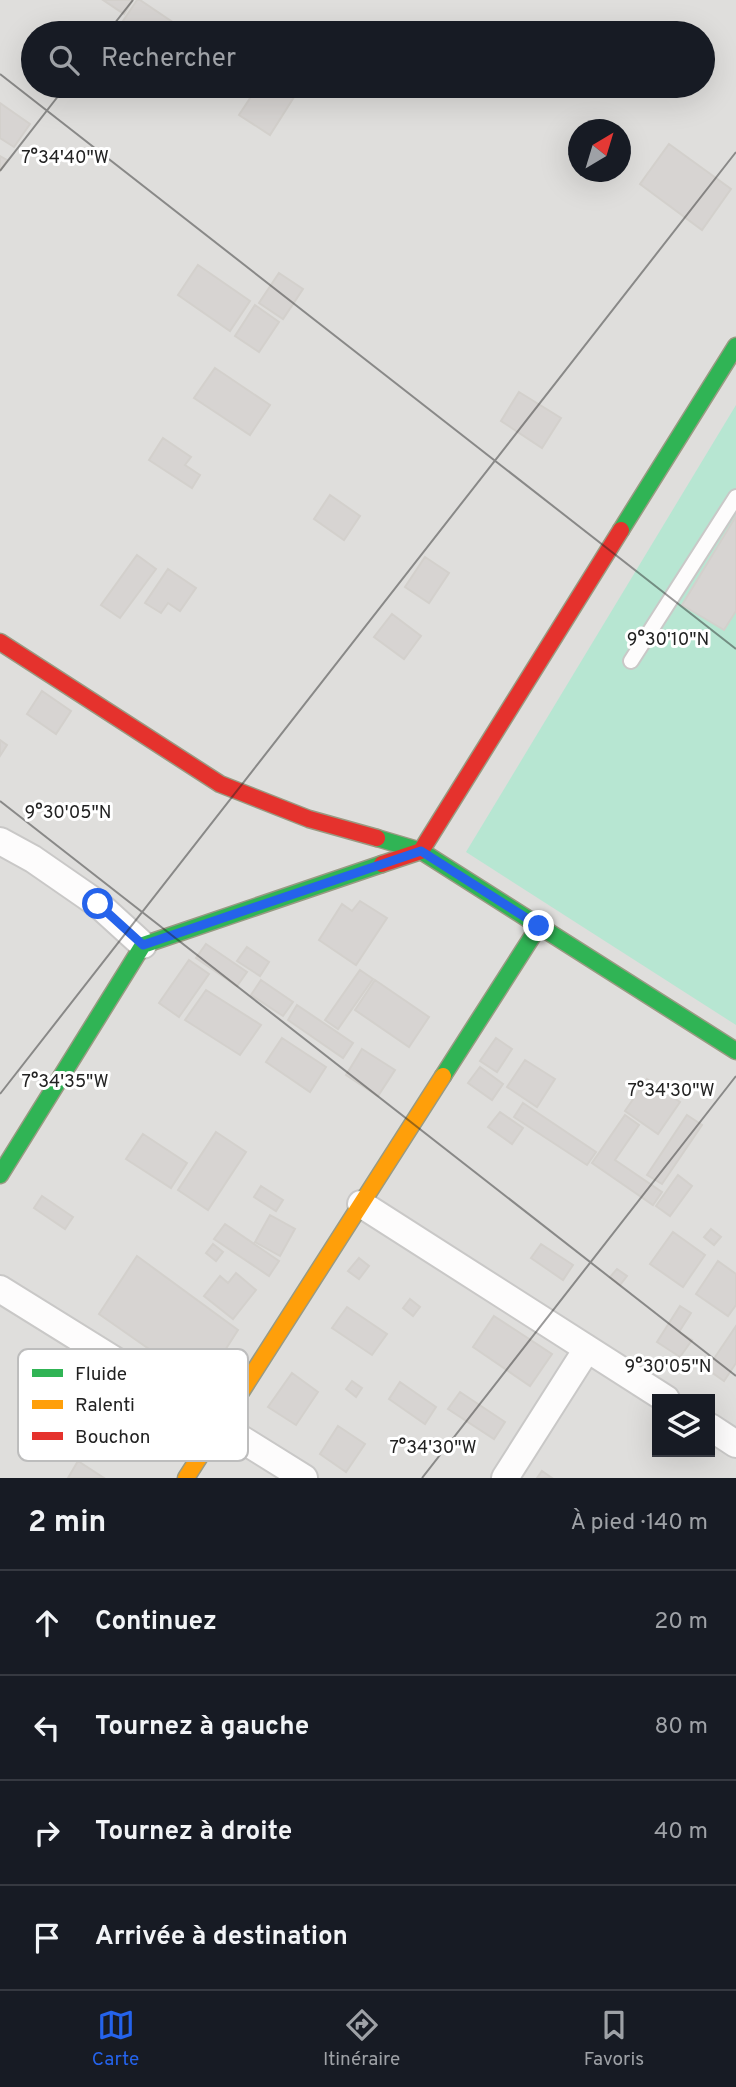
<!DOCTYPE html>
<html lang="fr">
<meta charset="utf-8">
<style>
:root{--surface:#171b24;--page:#242831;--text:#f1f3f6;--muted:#9ea1a6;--line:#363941;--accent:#2563eb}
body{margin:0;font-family:Overpass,sans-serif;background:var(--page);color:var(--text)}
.controls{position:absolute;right:21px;bottom:21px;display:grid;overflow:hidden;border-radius:0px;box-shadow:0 7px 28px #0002}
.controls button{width:63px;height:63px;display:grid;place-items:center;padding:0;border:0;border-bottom:2px solid var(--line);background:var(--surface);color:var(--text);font:35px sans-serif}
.compass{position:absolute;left:568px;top:119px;width:63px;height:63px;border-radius:50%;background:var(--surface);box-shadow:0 7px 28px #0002;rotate:38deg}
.stop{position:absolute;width:21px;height:21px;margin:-16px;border:5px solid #2563eb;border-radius:50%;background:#fff}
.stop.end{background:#2563eb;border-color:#fff;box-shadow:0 2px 7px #0008}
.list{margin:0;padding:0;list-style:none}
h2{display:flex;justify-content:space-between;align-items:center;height:91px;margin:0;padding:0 28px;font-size:30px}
h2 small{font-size:23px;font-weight:400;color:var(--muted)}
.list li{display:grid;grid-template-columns:46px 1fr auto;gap:21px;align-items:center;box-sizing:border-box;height:105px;padding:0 28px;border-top:2px solid var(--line)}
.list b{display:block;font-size:26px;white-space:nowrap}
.list em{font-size:23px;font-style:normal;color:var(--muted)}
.icon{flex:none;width:38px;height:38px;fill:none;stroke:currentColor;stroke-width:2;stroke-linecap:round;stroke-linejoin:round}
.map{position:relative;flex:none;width:736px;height:1478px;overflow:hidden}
.search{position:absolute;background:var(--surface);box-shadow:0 7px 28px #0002;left:21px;right:21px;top:21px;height:77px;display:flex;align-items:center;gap:18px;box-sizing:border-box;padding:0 24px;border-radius:38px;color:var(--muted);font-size:26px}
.sheet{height:511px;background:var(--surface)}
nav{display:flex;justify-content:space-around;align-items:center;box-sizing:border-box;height:98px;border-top:2px solid var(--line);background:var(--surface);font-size:19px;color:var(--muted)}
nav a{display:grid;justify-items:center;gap:4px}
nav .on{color:var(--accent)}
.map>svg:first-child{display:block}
.residential{fill:#dfdedc;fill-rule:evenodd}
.pitch{fill:#b7e6d2}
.building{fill:#d7d4d2;stroke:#d3d0cc;stroke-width:2}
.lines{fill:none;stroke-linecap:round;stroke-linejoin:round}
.lane-casing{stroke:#c9c8c7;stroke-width:18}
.street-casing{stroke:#c9c8c7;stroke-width:30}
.fast-casing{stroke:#999a82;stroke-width:19}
.slow-casing{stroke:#999a82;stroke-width:19}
.jam-casing{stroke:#999a82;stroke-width:19}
.lane{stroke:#fdfcfc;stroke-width:14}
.street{stroke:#fdfcfc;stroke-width:26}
.fast{stroke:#30b455;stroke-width:16}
.slow{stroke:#ff9f0a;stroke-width:16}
.jam{stroke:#e5322d;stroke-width:16}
.route{stroke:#2563eb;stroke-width:9}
.ticks{fill:none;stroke:#222;stroke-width:2;stroke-opacity:0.45}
.key{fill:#fff;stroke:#bdbdbd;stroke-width:2}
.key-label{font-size:19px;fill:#222}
.ticks-label{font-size:18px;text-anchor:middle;fill:#222;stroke:#fff;stroke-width:6;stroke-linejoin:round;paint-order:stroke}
</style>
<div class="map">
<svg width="736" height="1478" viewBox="0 0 736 1478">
<rect width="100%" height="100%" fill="#f0eeeb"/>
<path class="residential" d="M0 0H736V1478H0ZM33 33H703V86H33ZM578 130H620V172H578ZM657 1399H710V1452H657Z"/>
<path class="pitch" d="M736 405V1025L466 852Z"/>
<path class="building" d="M103 0H133L124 14Z
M137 0H140L177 25 171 33H115Z
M298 22 316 33H291Z
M258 86H301L270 135 239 115Z
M0 103 30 124 14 147 0 138Z
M669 144 731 189 702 230 640 184Z
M0 156 7 160 0 171Z
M198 265 250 301 230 331 178 295Z
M279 273 303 289 283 319 259 303Z
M255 305 279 322 259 352 235 336Z
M215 368 270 405 250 435 194 398Z
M519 392 561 418 542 448 501 421Z
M163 438 191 457 185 465 200 475 192 488 149 460Z
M330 495 360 516 344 540 314 519Z
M736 516V611L724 630 682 605Z
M137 555 156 569 120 618 101 605Z
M425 557 449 573 429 603 405 587Z
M168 569 196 588 180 611 168 603 161 613 145 603Z
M392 614 421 636 404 659 374 637Z
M42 691 71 711 56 734 27 714Z
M0 740 7 745 0 756Z
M360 901 387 918 356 965 319 940 342 904 352 911Z
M206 944 247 972 237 986 196 958Z
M247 947 269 962 260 976 237 961Z
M189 960 209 974 179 1017 159 1003Z
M360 970 373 979 338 1029 325 1020Z
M261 980 293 1002 283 1016 251 995Z
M375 980 429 1017 409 1047 355 1010Z
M206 990 261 1025 240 1055 185 1020Z
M297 1005 353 1043 343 1058 288 1020Z
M282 1038 326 1067 310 1092 266 1062Z
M496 1038 512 1049 497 1072 480 1061Z
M362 1049 395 1070 378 1096 346 1075Z
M525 1060 555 1079 537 1107 507 1087Z
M480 1067 503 1084 492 1100 468 1083Z
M647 1079 680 1102 658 1134 625 1111Z
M523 1103 596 1152 587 1165 514 1117Z
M500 1112 523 1128 512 1144 488 1127Z
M625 1115 639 1125 615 1160 662 1192 653 1205 592 1163Z
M687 1115 702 1125 662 1184 647 1175Z
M216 1132 246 1152 208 1210 178 1190Z
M143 1134 187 1163 171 1188 126 1159Z
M678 1175 692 1186 670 1216 656 1206Z
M261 1186 283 1200 276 1211 254 1197Z
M42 1196 73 1217 65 1229 34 1208Z
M270 1215 295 1229 280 1256 255 1242Z
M225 1224 279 1261 269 1276 214 1239Z
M711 1229 721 1237 714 1245 704 1237Z
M673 1232 705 1255 683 1287 650 1264Z
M213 1244 223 1252 216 1261 206 1253Z
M541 1244 573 1265 563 1280 531 1258Z
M137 1256 238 1330 202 1386 99 1314Z
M359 1258 369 1266 359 1279 348 1271Z
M718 1261 736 1274V1305L728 1316 696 1294Z
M617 1269 627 1276 620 1285 610 1277Z
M236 1273 256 1290 233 1319 204 1296 220 1276 228 1283Z
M410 1299 420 1307 413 1316 403 1308Z
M680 1306 691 1313 679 1332 692 1340 680 1357 657 1342Z
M347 1307 387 1334 372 1355 332 1328Z
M494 1316 552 1354 530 1386 473 1347Z
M736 1326V1363L724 1381 707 1369Z
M292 1373 318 1392 296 1425 268 1407Z
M352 1381 362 1388 356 1397 346 1389Z
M400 1382 436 1407 425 1424 389 1399Z
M460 1392 505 1422 494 1439 448 1409Z
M338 1426 365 1444 346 1472 320 1454Z
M78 1461 104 1478H68Z
M542 1471 552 1478H537Z"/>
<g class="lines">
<g class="lane-casing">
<path id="lane" d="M631 661 736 497"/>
</g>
<g class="street-casing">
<path id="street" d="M0 841 33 859 98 904 143 945
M361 1204 666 1399
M0 1289 304 1478
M710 1427 736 1444
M505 1478 587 1349"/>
</g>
<g class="fast-casing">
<path id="fast" d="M621 530 736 346
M377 838 421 851 736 1051
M443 1076 539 926
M0 1175 143 945 382 864"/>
</g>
<g class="slow-casing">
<path id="slow" d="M186 1478 443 1076"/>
</g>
<g class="jam-casing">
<path id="jam" d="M0 642 220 784 309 819 377 838
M382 864 421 851 621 530"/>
</g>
<use href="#lane" class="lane"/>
<use href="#street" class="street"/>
<use href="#fast" class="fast"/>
<use href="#slow" class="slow"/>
<use href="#jam" class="jam"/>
</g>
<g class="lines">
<path class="route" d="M98 904 143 945 421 851 539 926"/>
</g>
<path class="ticks" d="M107 33 133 0M0 74 736 649M0 171 66 86M0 801 736 1376M0 1094 736 152M422 1478 736 1076"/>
<rect x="18" y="1349" width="230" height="112" rx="10" class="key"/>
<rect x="32" y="1369" width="31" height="8" fill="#30b455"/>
<rect x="32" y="1400" width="31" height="9" fill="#ff9f0a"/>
<rect x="32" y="1432" width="31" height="8" fill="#e5322d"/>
<g class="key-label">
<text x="75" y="1380">Fluide</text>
<text x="75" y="1411">Ralenti</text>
<text x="75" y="1443">Bouchon</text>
</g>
<g class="ticks-label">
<text x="65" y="163">7°34'40"W</text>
<text x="668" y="645">9°30'10"N</text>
<text x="68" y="818">9°30'05"N</text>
<text x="65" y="1087">7°34'35"W</text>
<text x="671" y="1096">7°34'30"W</text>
<text x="668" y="1372">9°30'05"N</text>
<text x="433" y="1453">7°34'30"W</text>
</g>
</svg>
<div class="controls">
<button><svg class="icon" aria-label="layers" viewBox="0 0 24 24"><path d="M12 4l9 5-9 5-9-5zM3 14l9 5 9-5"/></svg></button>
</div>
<svg class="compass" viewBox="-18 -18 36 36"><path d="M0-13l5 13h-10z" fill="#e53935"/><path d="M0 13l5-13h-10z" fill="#9ea1a6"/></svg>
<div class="stop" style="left:98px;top:904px"></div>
<div class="stop end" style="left:539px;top:926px"></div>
<div class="search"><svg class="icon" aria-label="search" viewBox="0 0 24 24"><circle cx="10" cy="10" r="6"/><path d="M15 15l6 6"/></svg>Rechercher</div>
</div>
<section class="sheet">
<h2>2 min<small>À pied · 140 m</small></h2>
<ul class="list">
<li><svg class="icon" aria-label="ahead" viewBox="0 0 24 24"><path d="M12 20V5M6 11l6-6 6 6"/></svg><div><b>Continuez</b></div><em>20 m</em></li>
<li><svg class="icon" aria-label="left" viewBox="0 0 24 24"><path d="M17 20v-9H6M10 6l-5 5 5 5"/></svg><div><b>Tournez à gauche</b></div><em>80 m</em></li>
<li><svg class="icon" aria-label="right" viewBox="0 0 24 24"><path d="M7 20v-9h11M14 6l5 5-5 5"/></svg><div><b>Tournez à droite</b></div><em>40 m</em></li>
<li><svg class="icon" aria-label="arrive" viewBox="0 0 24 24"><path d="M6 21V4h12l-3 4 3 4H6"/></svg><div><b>Arrivée à destination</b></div></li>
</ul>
</section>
<nav>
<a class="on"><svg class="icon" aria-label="map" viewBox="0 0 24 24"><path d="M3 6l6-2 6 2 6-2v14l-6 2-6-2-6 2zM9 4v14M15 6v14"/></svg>Carte</a>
<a><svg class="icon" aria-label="directions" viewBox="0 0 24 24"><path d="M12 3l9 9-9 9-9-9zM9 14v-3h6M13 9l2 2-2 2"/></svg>Itinéraire</a>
<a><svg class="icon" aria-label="saved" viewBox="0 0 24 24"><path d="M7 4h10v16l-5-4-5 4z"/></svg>Favoris</a>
</nav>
